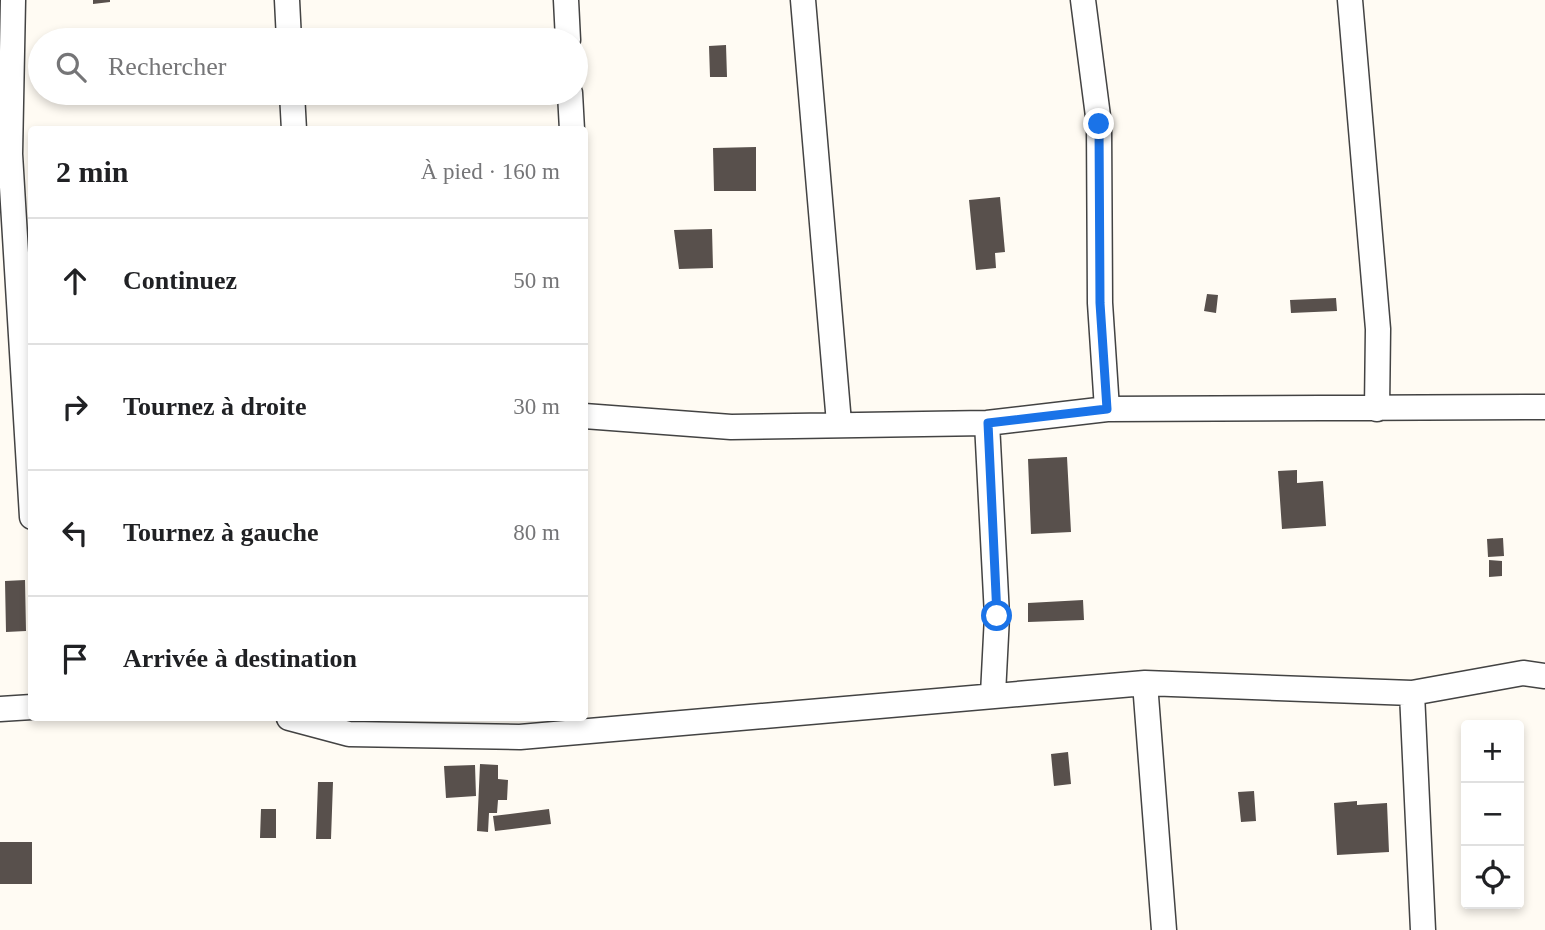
<!DOCTYPE html>
<html lang="fr">
<meta charset="utf-8">
<style>
:root{--surface:#fff;--page:#f6f6f6;--text:#202124;--muted:#757577;--line:#e0e0e0}
body{margin:0;font-family:"Times New Roman",serif;background:var(--page);color:var(--text)}
.controls{position:absolute;right:21px;bottom:21px;display:grid;overflow:hidden;border-radius:7px;box-shadow:0 4px 10px #0003}
.controls button{width:63px;height:63px;display:grid;place-items:center;padding:0;border:0;border-bottom:2px solid var(--line);background:var(--surface);color:var(--text);font:35px sans-serif}
.stop{position:absolute;width:21px;height:21px;margin:-16px;border:5px solid #1a73e8;border-radius:50%;background:#fff}
.stop.end{background:#1a73e8;border-color:#fff;box-shadow:0 2px 7px #0008}
.list{margin:0;padding:0;list-style:none}
h2{display:flex;justify-content:space-between;align-items:center;height:91px;margin:0;padding:0 28px;font-size:30px}
h2 small{font-size:23px;font-weight:400;color:var(--muted)}
.list li{display:grid;grid-template-columns:46px 1fr auto;gap:21px;align-items:center;box-sizing:border-box;height:126px;padding:0 28px;border-top:2px solid var(--line)}
.list b{display:block;font-size:26px;white-space:nowrap}
.list em{font-size:23px;font-style:normal;color:var(--muted)}
.icon{flex:none;width:38px;height:38px;fill:none;stroke:currentColor;stroke-width:2;stroke-linecap:round;stroke-linejoin:round}
.map{position:relative;flex:none;width:1545px;height:930px;overflow:hidden}
.search{position:absolute;background:var(--surface);box-shadow:0 4px 10px #0003;left:28px;top:28px;width:560px;height:77px;display:flex;align-items:center;gap:18px;box-sizing:border-box;padding:0 24px;border-radius:38px;color:var(--muted);font-size:26px}
.panel{position:absolute;background:var(--surface);box-shadow:0 4px 10px #0003;left:28px;top:126px;width:560px;height:595px;border-radius:7px}
.map>svg:first-child{display:block}
.building{fill:#58504c}
.lines{fill:none;stroke-linecap:round;stroke-linejoin:round}
.minor-casing{stroke:#434343;stroke-width:27}
.minor{stroke:#fff;stroke-width:24}
.route{stroke:#1a73e8;stroke-width:9}
</style>
<div class="map">
<svg width="1545" height="930" viewBox="0 0 1545 930">
<rect width="100%" height="100%" fill="#fffbf3"/>
<path class="building" d="M93 0H110V2L93 4Z
M726 45 727 77H710L709 46Z
M756 147V191H714L713 148Z
M1000 197 1005 252 995 253 996 268 976 270 969 200Z
M712 229 713 268 679 269 674 230Z
M1207 294 1218 295 1216 313 1204 311Z
M1336 298 1337 311 1291 313 1290 300Z
M1067 457 1071 532 1031 534 1028 459Z
M1297 470V483L1323 481 1326 526 1282 529 1278 471Z
M1503 538 1504 556 1488 557 1487 539Z
M1489 560 1502 561V576L1489 577Z
M25 580 26 631 6 632 5 581Z
M1083 600 1084 620 1028 622V603Z
M1068 752 1071 784 1054 786 1051 754Z
M480 764 498 765V779L508 780 507 800H498L497 813H489L488 832 477 831Z
M475 765 476 796 446 798 444 766Z
M318 782H333L331 839H316Z
M1254 791 1256 821 1241 822 1238 792Z
M1357 801V805L1387 803 1389 852 1337 855 1334 803Z
M261 809H276V838H260Z
M549 809 551 824 495 831 493 816Z
M0 842H32V884H0Z"/>
<g class="lines">
<g class="minor-casing">
<path id="minor" d="M13 0 10 154 32 517
M287 0 289 40
M566 0 568 40
M803 0 839 423
M1083 0 1099 124 1100 303 1107 409
M1350 0 1378 329 1377 409
M292 93 294 130
M570 93 572 130
M584 416 731 427 987 423 1107 409 1545 407
M987 423 997 616 993 694
M1145 683 1164 930
M1412 693 1423 930
M0 709 32 707
M289 718 349 734 520 737 1145 683 1412 693 1523 673 1545 676"/>
</g>
<use href="#minor" class="minor"/>
</g>
<g class="lines">
<path class="route" d="M997 616 988 423 1107 409 1100 303 1099 124"/>
</g>
</svg>
<div class="controls">
<button>+</button>
<button>−</button>
<button><svg class="icon" aria-label="locate" viewBox="0 0 24 24"><circle cx="12" cy="12" r="6"/><path d="M12 2v4M12 18v4M2 12h4M18 12h4"/></svg></button>
</div>
<div class="stop" style="left:997px;top:616px"></div>
<div class="stop end" style="left:1099px;top:124px"></div>
<div class="search"><svg class="icon" aria-label="search" viewBox="0 0 24 24"><circle cx="10" cy="10" r="6"/><path d="M15 15l6 6"/></svg>Rechercher</div>
<section class="panel">
<h2>2 min<small>À pied · 160 m</small></h2>
<ul class="list">
<li><svg class="icon" aria-label="ahead" viewBox="0 0 24 24"><path d="M12 20V5M6 11l6-6 6 6"/></svg><div><b>Continuez</b></div><em>50 m</em></li>
<li><svg class="icon" aria-label="right" viewBox="0 0 24 24"><path d="M7 20v-9h11M14 6l5 5-5 5"/></svg><div><b>Tournez à droite</b></div><em>30 m</em></li>
<li><svg class="icon" aria-label="left" viewBox="0 0 24 24"><path d="M17 20v-9H6M10 6l-5 5 5 5"/></svg><div><b>Tournez à gauche</b></div><em>80 m</em></li>
<li><svg class="icon" aria-label="arrive" viewBox="0 0 24 24"><path d="M6 21V4h12l-3 4 3 4H6"/></svg><div><b>Arrivée à destination</b></div></li>
</ul>
</section>
</div>
